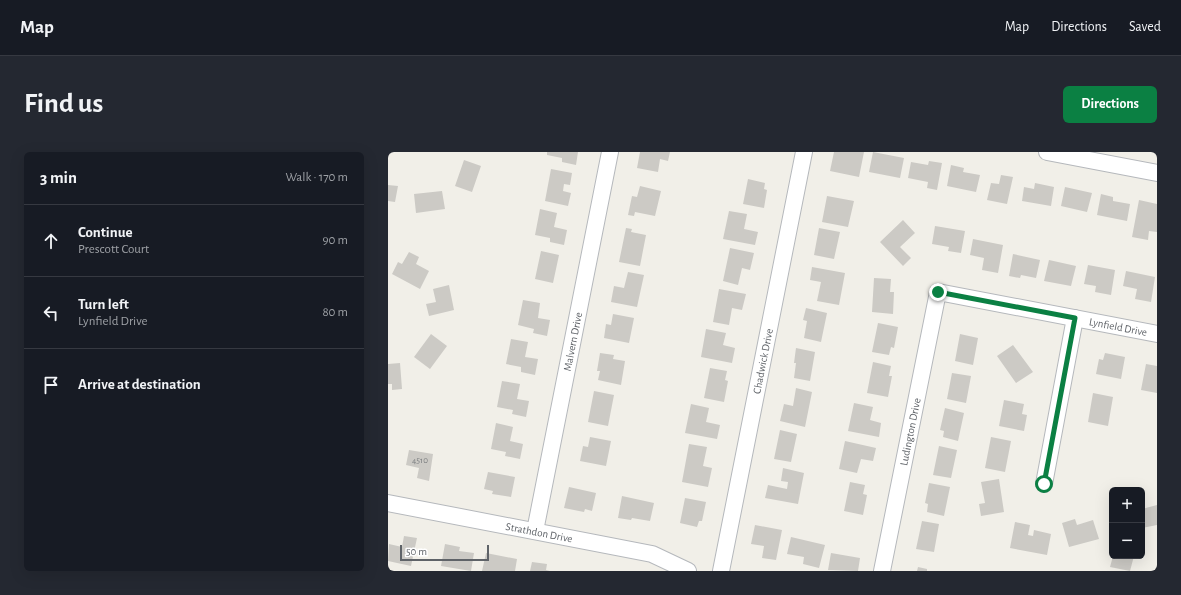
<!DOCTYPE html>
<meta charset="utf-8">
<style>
:root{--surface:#171b24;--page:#242831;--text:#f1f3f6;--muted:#9ea1a6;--line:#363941;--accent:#0b8043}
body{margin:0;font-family:"Alegreya Sans",sans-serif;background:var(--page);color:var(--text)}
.controls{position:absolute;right:12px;bottom:12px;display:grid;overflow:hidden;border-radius:6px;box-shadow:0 4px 16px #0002}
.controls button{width:36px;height:36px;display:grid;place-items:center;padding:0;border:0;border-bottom:1px solid var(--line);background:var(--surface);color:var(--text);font:20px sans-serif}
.scale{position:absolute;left:12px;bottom:10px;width:89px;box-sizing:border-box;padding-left:4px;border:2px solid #5f6368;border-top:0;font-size:11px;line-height:14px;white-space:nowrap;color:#5f6368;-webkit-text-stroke:3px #fff;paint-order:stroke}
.stop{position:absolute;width:12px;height:12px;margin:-9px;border:3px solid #0b8043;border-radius:50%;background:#fff}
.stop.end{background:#0b8043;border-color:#fff;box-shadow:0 1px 4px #0008}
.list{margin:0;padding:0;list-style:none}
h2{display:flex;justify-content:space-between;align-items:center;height:52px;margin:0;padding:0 16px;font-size:17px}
h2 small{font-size:13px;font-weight:400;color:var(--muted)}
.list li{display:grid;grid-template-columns:26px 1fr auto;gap:12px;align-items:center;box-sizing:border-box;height:72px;padding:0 16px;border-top:1px solid var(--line)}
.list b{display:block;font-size:15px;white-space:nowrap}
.list p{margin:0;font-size:13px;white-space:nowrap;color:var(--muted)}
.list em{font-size:13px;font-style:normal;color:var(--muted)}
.icon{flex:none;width:22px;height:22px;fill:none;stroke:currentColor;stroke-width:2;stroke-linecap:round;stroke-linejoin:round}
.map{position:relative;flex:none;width:769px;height:419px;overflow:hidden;border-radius:6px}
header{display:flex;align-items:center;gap:24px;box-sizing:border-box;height:56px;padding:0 20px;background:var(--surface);border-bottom:1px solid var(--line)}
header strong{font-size:19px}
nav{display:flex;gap:22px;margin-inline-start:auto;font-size:14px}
.intro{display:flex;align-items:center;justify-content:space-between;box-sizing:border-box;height:96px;padding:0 24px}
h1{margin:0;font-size:28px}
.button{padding:10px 18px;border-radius:6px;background:var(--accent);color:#fff;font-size:14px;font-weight:700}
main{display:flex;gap:24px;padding:0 24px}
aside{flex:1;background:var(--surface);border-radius:6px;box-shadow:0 4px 16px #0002}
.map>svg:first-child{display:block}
.building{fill:#cccac5}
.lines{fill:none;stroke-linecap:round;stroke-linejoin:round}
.minor-casing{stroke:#b5b8bc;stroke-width:18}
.minor{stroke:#fff;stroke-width:16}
.route{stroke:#0b8043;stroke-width:5}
.labels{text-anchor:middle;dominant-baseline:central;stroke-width:3.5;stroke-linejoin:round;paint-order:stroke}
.number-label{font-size:9px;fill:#7a7d7f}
.street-label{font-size:11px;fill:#5f6368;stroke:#fff}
</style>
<header>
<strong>Map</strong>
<nav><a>Map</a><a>Directions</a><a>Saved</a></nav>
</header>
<div class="intro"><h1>Find us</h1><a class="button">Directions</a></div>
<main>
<aside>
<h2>3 min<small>Walk · 170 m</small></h2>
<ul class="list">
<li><svg class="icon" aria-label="ahead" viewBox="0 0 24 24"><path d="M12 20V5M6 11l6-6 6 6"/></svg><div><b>Continue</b><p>Prescott Court</p></div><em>90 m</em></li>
<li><svg class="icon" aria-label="left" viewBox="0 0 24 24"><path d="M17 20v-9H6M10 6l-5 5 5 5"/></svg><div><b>Turn left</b><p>Lynfield Drive</p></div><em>80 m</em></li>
<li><svg class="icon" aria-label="arrive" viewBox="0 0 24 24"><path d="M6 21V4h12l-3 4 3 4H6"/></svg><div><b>Arrive at destination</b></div></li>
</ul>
</aside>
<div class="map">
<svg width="769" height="419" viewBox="0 0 769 419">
<rect width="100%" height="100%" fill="#f1efe8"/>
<path class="building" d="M159 0H190L188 13 174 10V6L159 3Z
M252 0H282L280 9 272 7 270 20 249 16Z
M446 0H476L471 25 442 19Z
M485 0 516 6 512 26 481 20Z
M76 8 93 14 84 40 67 34Z
M541 9 554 11 549 38 539 36 540 30 520 26 523 10 540 13Z
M563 13 576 16 575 20 592 23 588 40 559 34Z
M163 17 184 21 182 33 176 32 175 39 183 41 180 54 157 49Z
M613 23 625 25 619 52 599 48 603 31 611 32Z
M360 27 377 31 376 37 379 38 376 56 355 52Z
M647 31 666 35 663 54 634 49 636 35 646 37Z
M0 33 10 34 7 50 0 49Z
M252 34 273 39 267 64 247 60 246 64 240 63 244 44 249 45Z
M677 35 704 41 699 60 673 54Z
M54 39 57 57 28 61 26 42Z
M713 42 725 45V49L742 52 739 69 709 63Z
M439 44 466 49 460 75 434 70Z
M751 48 769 52V80L761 79 760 88 744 85Z
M152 57 169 61 166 75 179 78 176 93 162 90V86L147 83Z
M341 59 359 62 356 77 370 80 367 93 335 87Z
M515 68 527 81 512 95 523 106 515 114 492 90Z
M547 74 577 79 573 101 560 99 561 95 544 92Z
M238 76 244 77 243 80 258 83 252 114 231 110Z
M431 76 452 80 446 107 426 103Z
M585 87 615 93 610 121 594 118 596 106 582 103Z
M342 96 366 101 362 118 354 116 350 133 335 129Z
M153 99 171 103 165 131 147 127Z
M21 100 31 105 28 112 41 119 32 137 4 122 10 110 14 112Z
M625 102 652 108 648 126 633 123 632 126 621 124Z
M661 108 688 114 683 134 656 129Z
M700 113 727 118 723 143 707 140 708 134 696 132Z
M424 115 457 121 451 153 429 149 433 130 422 128Z
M738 119 767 125 763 150 747 147 749 137 735 134Z
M240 120 256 123 249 155 223 150 226 134 236 136Z
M486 126 503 127 502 140H506L505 162 484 160Z
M61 133 66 158 41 164 38 152 48 150 45 137Z
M331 137 358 142 354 158 344 156 341 173 325 170Z
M135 148 152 151 150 166 162 168 159 184 145 181 146 177 130 173Z
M418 156 439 161 433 190 416 186 419 169 415 168Z
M225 162 246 166 241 191 216 186 218 172 223 173Z
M490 171 510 175 506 196 503 195 501 203 484 200Z
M318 177 338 181 335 193 347 196 344 211 313 205Z
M43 182 59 194 42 217 26 205Z
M572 182 590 186 585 213 567 209Z
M123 187 140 190 137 205 150 207 147 223 133 220V215L118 212Z
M625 193 645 220 628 231 609 204Z
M408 196 427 200 422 229 406 226 408 211H406Z
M212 201 226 203 225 207 237 209 233 233 210 228 212 219H209Z
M717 201 737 205 733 227 708 222 711 207 715 208Z
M485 210 503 214 501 224H504L500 245 479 241Z
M12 211 14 237 4 238V232H0V212Z
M758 212 769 214V241L753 238Z
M322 216 339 219 337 228 340 229 336 250 316 246Z
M564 221 583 224 578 251 559 247Z
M114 229 132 232 129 247 141 249 138 265 124 262 125 258 109 255Z
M408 236 424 240 417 275 392 269 396 252 405 254Z
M206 239 226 243 220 274 200 270Z
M705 241 725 245 720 274 700 270Z
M616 248 636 252 634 262 639 263 636 279 611 274Z
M466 251 485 255 482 268 493 271 491 285 460 279Z
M303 252 321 256 318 270 332 273 329 287 297 281Z
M557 256 576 261 570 289 555 285 556 279 552 278Z
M108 271 125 275 122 289 135 292 132 307 117 304 118 300 103 297Z
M392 278 409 282 403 310 386 307Z
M202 285 223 289 218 314 192 309 195 294 200 295Z
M603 285 623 289 617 320 597 316Z
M457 289 488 296 485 309 473 307 469 321 451 317Z
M301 292 319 295 315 314 324 316 320 335 294 330Z
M551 294 569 298 563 326 545 323Z
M21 298 45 302 41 329 29 326 31 316 18 313Z
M395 316 416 321 410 352 377 346 380 333 399 337 400 330 393 329Z
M100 320 127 325 123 345 104 342 105 339 96 337Z
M611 327 616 360 593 364 591 352 597 351 593 330Z
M462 330 477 333 475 342 479 343 475 363 456 359Z
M541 331 562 335 556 364 539 360 540 352 537 351Z
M181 335 208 341 204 359 197 357 196 360 176 356Z
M234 344 266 351 262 369 244 366 243 368 230 366Z
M297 346 318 350 314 369H311L309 375 292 371Z
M769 353V373L754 376V357Z
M687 367 689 373 705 368 711 387 681 395 674 371Z
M534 369 551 372 546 400 528 397Z
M627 370 642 373 640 383 645 384 646 378 663 382 659 403 622 396Z
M367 373 394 378 388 408 374 406 376 394 363 392Z
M16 384 29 386 23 414 0 409 1 392 14 395Z
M403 385 437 393 431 416 415 412 416 405 399 402Z
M57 392 72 395 71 399 86 401 83 419 53 414Z
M98 401 129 407 127 419H94Z
M443 401 472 406 470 419 440 418Z
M725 404H746L742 419 722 415Z
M144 410 159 412 158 418 162 419H142Z
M530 415 539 417V419H529Z"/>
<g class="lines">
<g class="minor-casing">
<g id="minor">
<path d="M659 0 769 21"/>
<path d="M656 332 687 166"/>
<path id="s1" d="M0 351 264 402 300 419"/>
<path id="s2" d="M147 379 222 0"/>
<path id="s3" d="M333 419 416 0"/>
<path id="s4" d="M494 419 550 140 769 182"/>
</g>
</g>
<use href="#minor" class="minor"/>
</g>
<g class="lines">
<path class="route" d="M550 140 687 166 656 332"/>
</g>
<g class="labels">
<g class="number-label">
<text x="32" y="308">4510</text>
</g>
<g class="street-label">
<text stroke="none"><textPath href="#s4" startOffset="468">Lynfield Drive</textPath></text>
<text stroke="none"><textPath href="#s2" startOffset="193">Malvern Drive</textPath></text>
<text stroke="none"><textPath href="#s3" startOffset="214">Chadwick Drive</textPath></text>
<text stroke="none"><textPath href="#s4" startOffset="142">Ludington Drive</textPath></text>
<text stroke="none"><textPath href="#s1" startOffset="154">Strathdon Drive</textPath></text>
</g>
</g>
</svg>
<div class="controls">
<button>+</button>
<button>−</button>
</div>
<div class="scale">50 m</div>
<div class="stop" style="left:656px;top:332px"></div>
<div class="stop end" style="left:550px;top:140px"></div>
</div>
</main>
